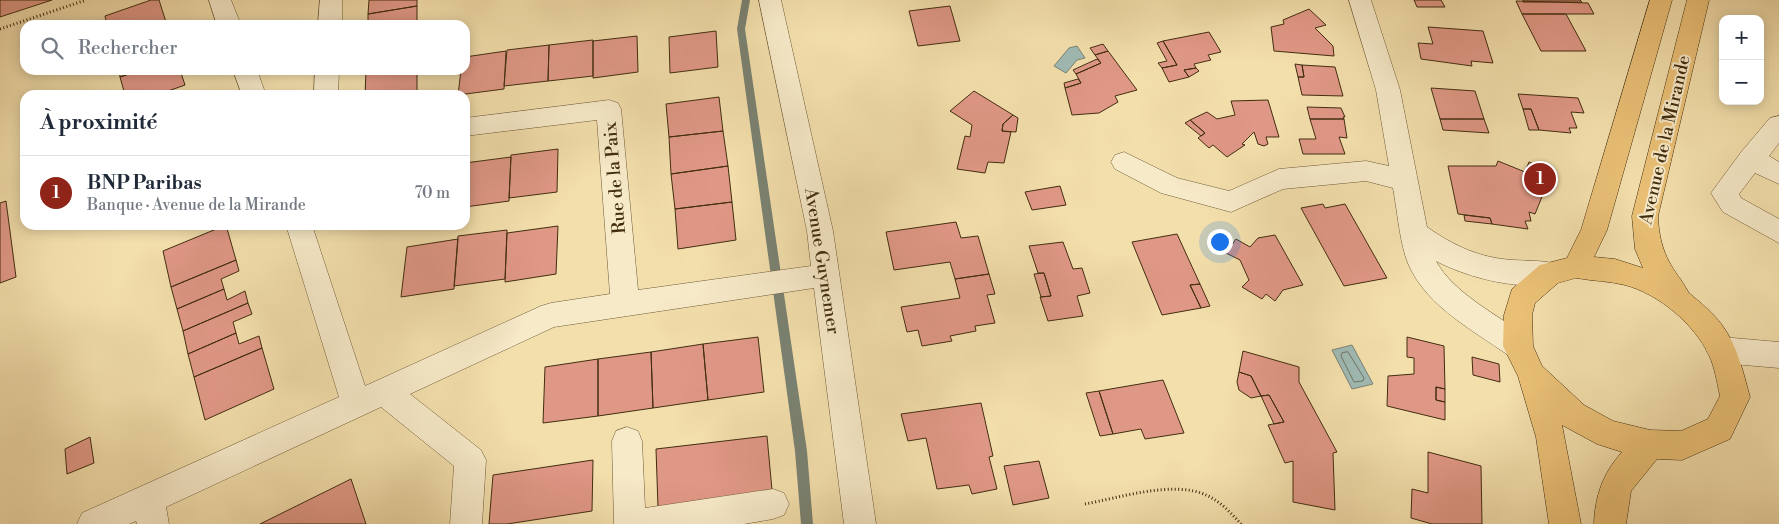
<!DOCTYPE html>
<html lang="fr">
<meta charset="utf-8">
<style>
:root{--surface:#fff;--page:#f6f6f7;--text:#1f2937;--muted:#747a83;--line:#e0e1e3;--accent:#8f2418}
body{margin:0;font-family:"Libre Bodoni",serif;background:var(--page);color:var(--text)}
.controls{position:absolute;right:15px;top:15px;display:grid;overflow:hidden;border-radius:10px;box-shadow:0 2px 12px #0003}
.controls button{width:45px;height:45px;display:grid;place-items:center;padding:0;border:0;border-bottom:1px solid var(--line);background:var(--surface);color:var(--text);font:25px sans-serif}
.you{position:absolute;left:1219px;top:241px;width:18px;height:18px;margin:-12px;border:4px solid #fff;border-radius:50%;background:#1a73e8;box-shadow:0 0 0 8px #1a73e833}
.badge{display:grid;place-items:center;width:32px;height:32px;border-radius:50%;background:var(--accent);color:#fff;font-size:16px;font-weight:700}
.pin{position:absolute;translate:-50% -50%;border:2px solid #fff;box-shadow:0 1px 5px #0006}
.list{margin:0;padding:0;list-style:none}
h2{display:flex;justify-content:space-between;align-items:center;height:65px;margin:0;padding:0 20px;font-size:21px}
h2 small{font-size:16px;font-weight:400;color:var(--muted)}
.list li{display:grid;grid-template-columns:32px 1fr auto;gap:15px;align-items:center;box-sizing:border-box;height:75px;padding:0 20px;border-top:1px solid var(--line)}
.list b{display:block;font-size:19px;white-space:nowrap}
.list p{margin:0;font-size:16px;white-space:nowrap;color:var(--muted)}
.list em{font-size:16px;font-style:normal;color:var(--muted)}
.icon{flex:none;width:28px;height:28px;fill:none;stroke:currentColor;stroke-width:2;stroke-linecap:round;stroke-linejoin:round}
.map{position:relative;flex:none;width:1779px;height:524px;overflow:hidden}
.search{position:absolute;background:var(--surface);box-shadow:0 2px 12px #0003;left:20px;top:20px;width:450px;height:55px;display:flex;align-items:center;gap:12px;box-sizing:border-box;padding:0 18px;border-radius:15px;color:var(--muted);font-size:19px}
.panel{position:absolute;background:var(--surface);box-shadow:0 2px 12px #0003;left:20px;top:90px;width:450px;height:140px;border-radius:15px}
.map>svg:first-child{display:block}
.water{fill:#9fbab4;stroke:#7a8272}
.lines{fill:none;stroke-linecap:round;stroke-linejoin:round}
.shore{stroke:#707462;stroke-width:1}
.stream{fill:#7a8272;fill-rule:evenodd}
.building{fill:#e09886;stroke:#422d10}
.minor-casing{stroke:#6e5a37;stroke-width:1}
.major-casing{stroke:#422d10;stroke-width:1}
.path{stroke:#422d10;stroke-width:3;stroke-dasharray:1 2.5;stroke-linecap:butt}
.minor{fill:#f7eac9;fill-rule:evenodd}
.major{fill:#eac076;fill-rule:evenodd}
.labels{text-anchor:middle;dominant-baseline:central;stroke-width:4;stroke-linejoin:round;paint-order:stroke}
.street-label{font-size:18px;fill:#422d10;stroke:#f7eac9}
</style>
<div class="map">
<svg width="1779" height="524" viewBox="0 0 1779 524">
<rect width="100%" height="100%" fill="#f3dfac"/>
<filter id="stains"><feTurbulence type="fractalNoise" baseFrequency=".004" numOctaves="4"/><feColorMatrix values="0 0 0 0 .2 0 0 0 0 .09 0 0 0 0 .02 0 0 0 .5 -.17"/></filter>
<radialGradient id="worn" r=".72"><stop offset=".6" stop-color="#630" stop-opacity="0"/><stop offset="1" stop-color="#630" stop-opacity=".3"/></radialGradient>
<path class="water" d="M1077 46 1085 58 1077 60 1066 73 1054 66 1069 48Z
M1352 345 1373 384 1352 389 1332 350Z"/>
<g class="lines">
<path class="shore" d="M1348 352 1364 378 1363 381 1354 382 1341 356 1342 353Z"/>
<path class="stream" d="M742 0H750L745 29 807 451 813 524H801L795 451 737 29Z"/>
</g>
<path class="building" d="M0 0H52L0 17Z
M151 0H159L166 22 159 25H107L105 16Z
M369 0H417V6L368 14Z
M1414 0H1441L1445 7H1417Z
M1523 0H1580L1582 2H1523Z
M1516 1 1588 3 1594 14H1522Z
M417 6V25H368V14Z
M950 6 960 41 918 46 909 11Z
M1309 9 1326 25 1315 28 1333 46 1334 56 1274 51 1271 27 1284 24 1283 20Z
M1522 14H1566L1586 51H1541Z
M1428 27 1483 31 1493 63 1471 61 1472 66 1421 59 1418 43 1433 44Z
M716 31 718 67 670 73 669 37Z
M1209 32 1221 52 1208 55 1211 60 1194 64 1196 68 1184 70 1189 77 1169 82 1162 68 1177 65 1163 41Z
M637 36 638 72 593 78V41Z
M593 40V76L548 81 549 45Z
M1163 41 1177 65 1162 68 1158 63 1167 61 1157 43Z
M1103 44 1108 51 1095 55 1090 48Z
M549 45 548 81 504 86 507 50Z
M506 51 504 89 458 95 461 70H465V57Z
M1108 51 1137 90 1115 96 1118 102 1099 113 1072 115 1065 88 1081 83 1076 74 1101 63 1095 55Z
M1097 59 1101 63 1076 74 1073 70Z
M1295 64 1302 65 1304 77H1298Z
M1302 65 1335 67 1343 96 1302 95 1298 77H1304Z
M1196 68 1199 71 1189 77 1184 70Z
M119 70H141L120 77Z
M141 70H180L185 85 157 95H125L120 77Z
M381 70H417V93L365 95 366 72Z
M1078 79 1081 83 1065 88 1064 83Z
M1431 88 1475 91 1484 119H1440Z
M974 91 1013 115 1003 124 1002 131 1011 132 1004 163 988 162 985 173 957 169 965 136 970 137 972 125 950 111Z
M1518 94 1578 98 1584 113 1571 112 1577 128H1569L1571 133 1539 130 1531 109H1523Z
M719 97 723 131 669 137 666 104Z
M1268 100 1279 137H1266L1268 144 1264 146 1258 144 1254 132 1242 144 1245 145 1227 157 1213 145 1209 148 1198 138 1205 133 1190 120 1207 112 1217 119 1235 115 1231 101Z
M1307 107 1341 108 1345 117H1343L1344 119H1310Z
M1523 109H1531L1539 130H1529Z
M1013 115 1018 118 1016 132 1002 131 1003 124Z
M1310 119H1344L1347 138 1339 137 1345 154H1303L1299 139H1316Z
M1440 119H1484L1489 133 1443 130Z
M1190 120 1205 133 1201 136 1185 123Z
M723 131 728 166 671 174 669 137Z
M558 149 557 192 509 198 511 155Z
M511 157 509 201 465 207V163Z
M1498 161 1525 172 1529 162 1552 172 1535 214 1529 212 1531 221H1525L1528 229 1492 224 1490 218 1458 214 1448 166H1496Z
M728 166 732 202 675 209 671 174Z
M1060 186 1066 205 1032 210 1025 192Z
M6 201 16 277 0 283V203Z
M732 202 736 240 678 249 675 209Z
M1323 204 1325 208 1345 204 1387 278 1344 286 1301 208Z
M1464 215 1490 218 1492 224 1465 221Z
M956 222 961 238 978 236 989 274 955 279 950 262 894 270 886 232Z
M226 225 236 260 171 287 163 251Z
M558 226 556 274 505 282 507 233Z
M507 230 505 279 454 286 458 236Z
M1177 234 1200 284 1190 285 1201 308 1162 315 1132 242Z
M1275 235 1303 285 1283 290 1275 301 1266 294 1262 299 1242 287 1249 280 1240 260 1226 253 1236 239 1250 247 1258 238Z
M458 239 454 289 401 297 407 247Z
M1063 242 1073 269 1082 268 1090 293 1077 296 1083 316 1048 321 1040 297 1051 296 1044 273H1038L1029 246Z
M236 260 239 271 221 279 224 289 177 309 171 287Z
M1044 273 1051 296 1041 297 1034 274Z
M989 274 995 294 987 295 995 323 975 326 976 331 950 336 952 341 922 346 918 330 907 332 901 307 960 298 955 279Z
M1200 284 1210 306 1201 308 1190 285Z
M224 289 227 300 245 291 248 303 183 331 177 309Z
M248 303 252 314 233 322 236 333 188 354 183 331Z
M236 333 239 344 259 336 262 348 194 377 188 354Z
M758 337 764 392 708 400 703 344Z
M1407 337 1444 346 1445 389 1436 387V400L1445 402V420L1387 406 1388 376 1414 374V358L1407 357Z
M703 344 708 400 653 408 651 352Z
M262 348 274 389 205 420 194 377Z
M1243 351 1299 367V382L1337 452 1333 453 1335 510 1293 502V461L1285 463 1268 425 1284 422 1269 395 1261 396 1251 376 1239 372Z
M651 352 653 408 598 416V359Z
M1472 357 1499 364 1500 382 1473 375Z
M598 359V416L543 423 545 367Z
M1239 372 1251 376 1261 396 1251 398 1239 390 1237 382Z
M1163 380 1184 433 1145 439 1141 429 1113 434 1099 391Z
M1436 387 1445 389V402L1436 400Z
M1099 391 1113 434 1100 436 1086 393Z
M1269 395 1284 422 1274 424 1261 396Z
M981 403 993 456 989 457 997 489 972 494 969 485 937 489 926 438 908 441 901 414Z
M767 436 772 490 658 508 656 449Z
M90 437 94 463 67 474 65 449Z
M1428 452 1481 466 1482 524H1432L1411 518 1412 489 1428 493Z
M593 460 592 511 507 524H489L493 475Z
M1039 461 1049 498 1013 505 1004 466Z
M351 479 366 524H260Z"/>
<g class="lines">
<g class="minor-casing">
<path id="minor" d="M209 0H231L241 25H217Z
M320 0H342V25H318Z
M759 0H781L833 231 876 524H844L814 288 554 327 410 394 481 450 486 460 482 524H450L454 466 381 407 166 507 169 524H137L136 521 129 524H77L82 513 339 397 286 225H312L365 386 541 306 551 303 610 294 597 120 465 136V118L609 100 618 103 621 109 638 290 811 266 807 231Z
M1349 0H1371L1400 90 1427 227C1454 246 1480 258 1513 260 1529 261 1545 260 1560 265L1564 273 1560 281C1525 293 1468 278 1436 261 1452 292 1500 317 1528 337L1533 346 1528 355 1518 359 1508 355C1471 329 1419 302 1405 255 1399 234 1397 210 1393 188L1366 181 1283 189 1231 212 1161 193 1115 169 1111 162 1115 155 1124 152 1177 178 1229 191 1279 169 1366 161 1389 166 1376 90Z
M233 70H257L266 95H242Z
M315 70H339L338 95H314Z
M1779 116V143L1769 156 1779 162V184L1755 173 1739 194 1741 198 1779 219V243L1723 212 1711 193 1742 151 1770 118Z
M1721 337 1779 342V368L1721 363 1711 359 1706 350 1711 341Z
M627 427 638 431 642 441 645 508 773 489 784 493 789 504 784 515 773 519 744 524H614L612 441 616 431Z"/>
</g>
<g class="major-casing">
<path id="major" d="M1650 0H1672L1607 230 1594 257 1615 259 1643 268 1635 249 1632 216 1687 0H1709L1658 216C1659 242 1665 259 1681 280 1684 284 1686 289 1689 293 1701 303 1713 313 1722 325 1738 347 1743 372 1750 397L1730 439 1682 460 1657 459 1631 491 1626 524H1594C1595 496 1603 473 1622 452L1597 444 1562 425 1581 524H1549L1536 437 1518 376 1503 346 1504 315 1512 289 1540 265 1567 258 1581 230ZM1576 278C1593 281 1609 281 1625 285 1659 294 1694 324 1709 355 1715 368 1717 383 1720 396L1708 419 1681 431 1650 430 1613 421 1584 405 1542 366 1533 346 1532 315 1535 303 1558 283Z"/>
</g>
<path class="path" d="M0 29 86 0
M1085 504C1118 498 1174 480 1206 495 1220 501 1231 513 1241 524"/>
<use href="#minor" class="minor"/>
<use href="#major" class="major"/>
</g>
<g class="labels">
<g class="street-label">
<text transform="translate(1665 140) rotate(-77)">Avenue de la Mirande</text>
<text transform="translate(615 178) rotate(-95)">Rue de la Paix</text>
<text transform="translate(822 261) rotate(81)">Avenue Guynemer</text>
</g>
</g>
<rect width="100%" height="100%" filter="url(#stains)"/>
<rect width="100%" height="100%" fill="url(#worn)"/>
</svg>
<div class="controls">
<button>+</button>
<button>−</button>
</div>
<div class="you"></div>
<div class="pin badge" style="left:1540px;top:179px">1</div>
<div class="search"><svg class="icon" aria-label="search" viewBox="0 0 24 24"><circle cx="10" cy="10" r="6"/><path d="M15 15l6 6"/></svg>Rechercher</div>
<section class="panel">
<h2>À proximité<small></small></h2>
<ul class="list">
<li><span class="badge">1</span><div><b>BNP Paribas</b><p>Banque · Avenue de la Mirande</p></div><em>70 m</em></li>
</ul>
</section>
</div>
